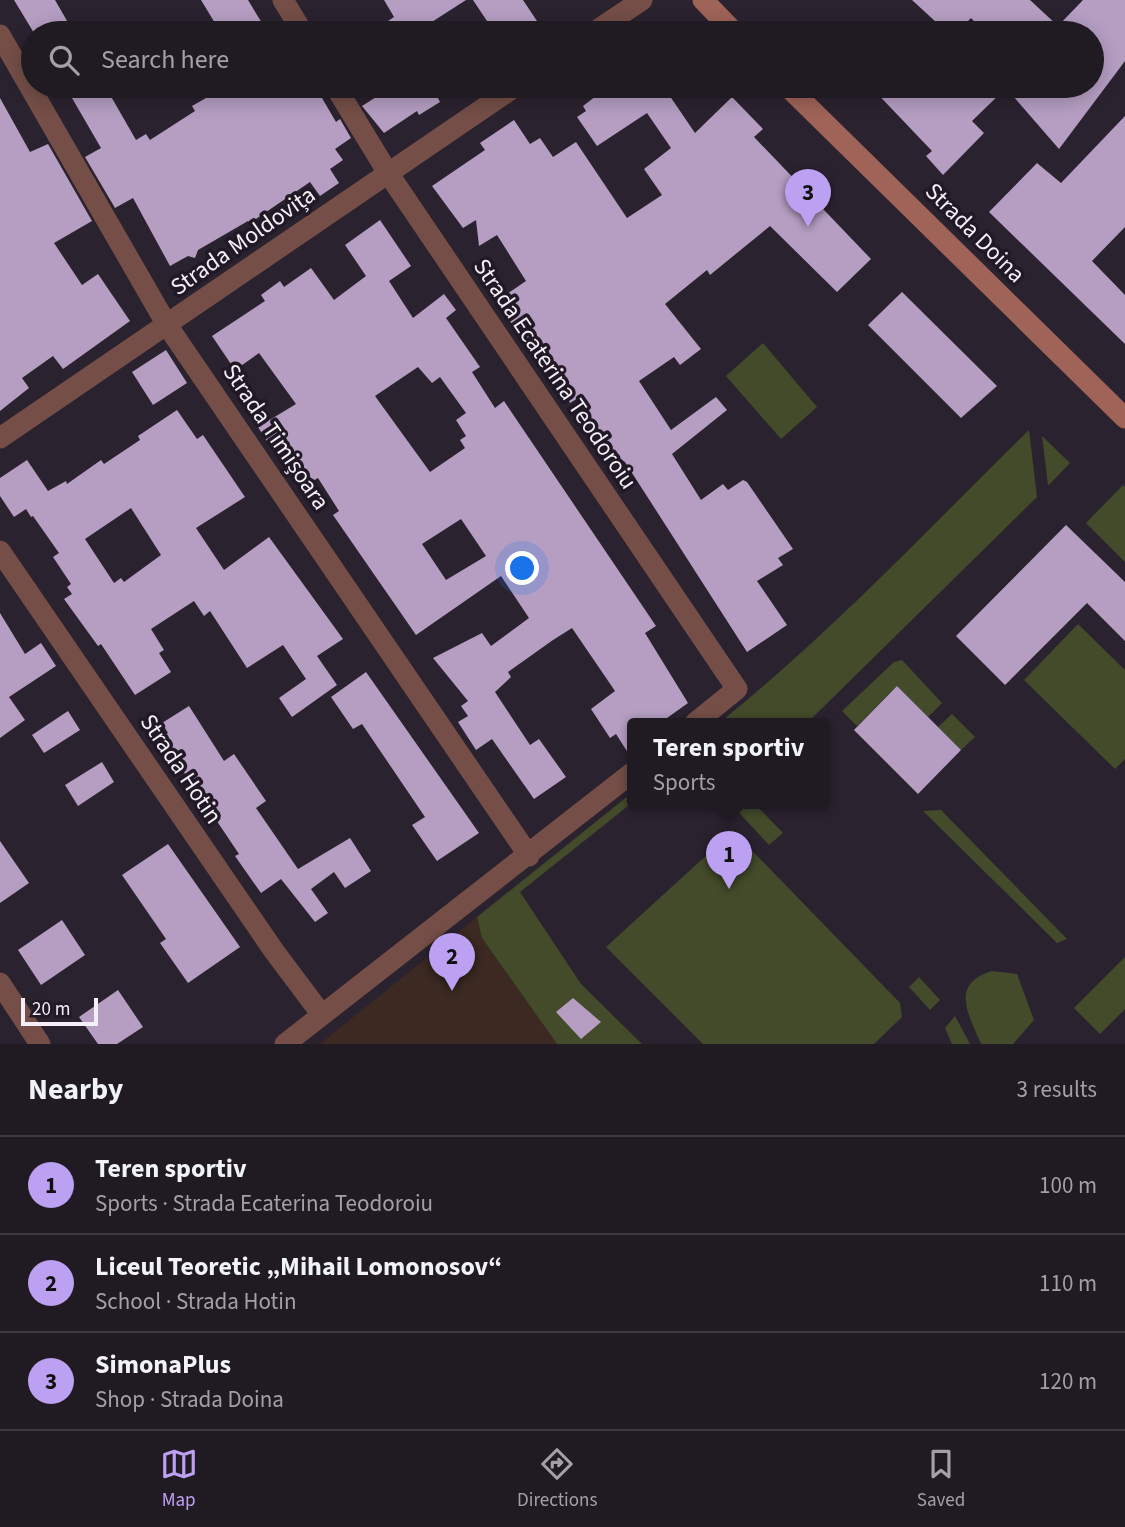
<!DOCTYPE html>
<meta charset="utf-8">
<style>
:root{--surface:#201a23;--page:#28232b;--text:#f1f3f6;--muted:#a2a1a6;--line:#3d3841;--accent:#bca0f2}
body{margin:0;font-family:"Source Sans 3",sans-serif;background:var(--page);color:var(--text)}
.scale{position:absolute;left:21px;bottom:18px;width:77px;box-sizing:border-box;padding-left:7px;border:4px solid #f5eff8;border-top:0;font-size:19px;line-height:24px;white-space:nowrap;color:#f5eff8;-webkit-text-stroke:5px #211925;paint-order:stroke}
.you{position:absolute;left:523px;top:569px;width:24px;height:24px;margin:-18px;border:5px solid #fff;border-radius:50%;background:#1a73e8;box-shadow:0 0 0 10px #1a73e833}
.badge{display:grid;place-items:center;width:46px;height:46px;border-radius:50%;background:var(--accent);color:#111;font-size:23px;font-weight:700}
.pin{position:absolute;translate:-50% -58px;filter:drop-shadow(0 2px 4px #0008)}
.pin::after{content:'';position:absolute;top:37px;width:24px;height:21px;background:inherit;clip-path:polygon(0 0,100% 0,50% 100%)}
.popup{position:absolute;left:627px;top:718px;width:203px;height:91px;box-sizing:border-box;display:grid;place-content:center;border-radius:7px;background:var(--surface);filter:drop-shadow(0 2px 5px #0005);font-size:23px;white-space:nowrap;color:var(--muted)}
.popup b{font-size:26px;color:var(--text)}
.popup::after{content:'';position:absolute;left:50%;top:100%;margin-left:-14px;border:14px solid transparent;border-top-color:var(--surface)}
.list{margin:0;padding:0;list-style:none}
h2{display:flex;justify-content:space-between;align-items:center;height:91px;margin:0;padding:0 28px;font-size:30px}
h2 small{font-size:23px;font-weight:400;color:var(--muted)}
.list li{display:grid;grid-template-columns:46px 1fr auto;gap:21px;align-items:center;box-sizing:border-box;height:98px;padding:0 28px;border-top:2px solid var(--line)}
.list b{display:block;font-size:26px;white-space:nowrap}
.list p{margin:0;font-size:23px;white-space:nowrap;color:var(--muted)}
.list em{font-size:23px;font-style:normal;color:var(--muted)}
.icon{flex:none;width:38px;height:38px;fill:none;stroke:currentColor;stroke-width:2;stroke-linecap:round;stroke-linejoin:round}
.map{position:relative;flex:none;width:1125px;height:1044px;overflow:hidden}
.search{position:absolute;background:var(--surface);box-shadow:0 4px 18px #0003;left:21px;right:21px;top:21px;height:77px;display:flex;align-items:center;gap:18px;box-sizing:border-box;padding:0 24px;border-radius:38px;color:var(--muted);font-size:26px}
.sheet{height:385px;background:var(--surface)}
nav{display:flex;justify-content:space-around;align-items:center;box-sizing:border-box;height:98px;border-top:2px solid var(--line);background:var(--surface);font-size:19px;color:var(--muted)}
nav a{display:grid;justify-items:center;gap:4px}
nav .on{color:var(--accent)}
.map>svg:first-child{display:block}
.education{fill:#3b2922}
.green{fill:#434b2a}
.building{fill:#b59ec2;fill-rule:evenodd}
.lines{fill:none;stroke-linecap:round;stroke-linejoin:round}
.minor{stroke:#744e47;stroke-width:21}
.secondary{stroke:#9f6358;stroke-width:21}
.labels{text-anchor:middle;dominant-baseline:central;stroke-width:7;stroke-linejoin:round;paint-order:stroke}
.street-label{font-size:24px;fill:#f5eff8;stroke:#211925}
</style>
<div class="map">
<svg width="1125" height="1044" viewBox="0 0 1125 1044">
<rect width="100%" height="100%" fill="#2b222f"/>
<path class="education" d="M477 917 482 938 557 1044H320Z"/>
<path class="green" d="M763 343 817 407 781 439 726 376Z
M1029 430 1037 497 807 723H719C830 634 928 529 1029 430Z
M1042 436 1070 463 1049 485H1048Z
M1123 485 1125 487V562L1086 523Z
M1078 624 1125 670V759L1115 769 1024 680Z
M902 660 942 703 928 717 897 686 857 726 842 711 894 662Z
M952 714 975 737 961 750 938 727Z
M633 792V802L520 892 581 984 642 1044H557L482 938 477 917Z
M730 803H754L783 833 769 845Z
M941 810 1067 939 1057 943 923 811Z
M733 831 900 1003 902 1017 874 1044H703L606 947Z
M1125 957V1009L1100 1034 1074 1008Z
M992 971 1017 974 1034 1020 1013 1044H981C969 1015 949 984 992 971Z
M919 977 940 1000 930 1010 909 987Z
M955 1016 970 1044H952L945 1028Z"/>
<path class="building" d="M14 0H55L74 33H34Z
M201 0H248L268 33H221Z
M384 0H466L424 27 428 33H370L394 17Z
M473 0H523L545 33H495Z
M912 0H1030L1058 26 1083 0H1125V61L1059 149 1006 88 972 121 984 133 943 175 926 156 932 151 870 86H1092V33H985L971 18 956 33H926L937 23Z
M65 86H105L136 140 146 134 150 140 195 111 192 106 227 86H315L336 122 340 119 351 138 335 149 343 160 330 169 339 183 320 196 310 182 250 223 248 221 198 250 195 258 188 256 170 266 133 198 115 208 85 157 101 148Z
M380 86H432L440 102 419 115 417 111 384 133 362 106 384 92Z
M609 86H663L695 133 732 97 763 129 754 137 871 259 837 292 770 226 710 275 707 270 665 304 701 349 680 365 674 357 639 381 671 430 716 397 727 410 672 454 701 500 723 484 728 490 743 480 747 482 793 549 778 558 783 565 757 581 787 625 747 652 625 462 617 457 578 398 570 403 568 399 565 401 505 314 515 307 507 294 526 281 497 235 479 246 476 220 463 228 432 186 485 150 480 143 514 120 530 144 540 138 553 157 576 142 627 218 662 195 644 169 671 148 647 113 597 146 577 117 586 111 583 106Z
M0 98 30 152 48 144 92 221 54 243 82 285 98 274 130 321 63 369 53 356 22 378 29 388 0 411Z
M1125 116V227L1092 261 1125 295V344L989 212 1037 163 1061 183Z
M380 220 411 266 389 281 413 318 444 294 456 310 446 318 480 367 472 372 495 408 504 401 656 626 645 633 688 703 660 723H633L632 759 616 734 610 738 591 709 615 691 572 628 553 640 508 672 511 677 495 692 530 745 539 739 566 777 534 799 492 739 476 750 458 722 468 716 461 706 468 701 433 658 482 633 491 646 529 618 501 576 416 635 333 515 339 511 318 478 311 482 284 439 270 446 258 427 296 404 259 353 235 370 212 336 265 301 261 295 280 281 284 287 311 268 334 300 366 276 345 245ZM418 367 432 383 440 377 466 413 456 420 466 436 460 440 465 448 430 472 375 396ZM461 519 486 556 446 580 422 544Z
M902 292 997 386 961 418 868 325Z
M166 350 187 383 153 405 132 372Z
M177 410 197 439 203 435 245 497 196 528 224 570 269 537 343 639 317 656 337 685 292 717 279 698 306 679 283 645 247 668 210 611 204 616 194 601 151 629 164 650 159 653 171 672 135 695 101 644 98 646 64 599 72 594 67 587 71 584 53 557 59 553 33 516 31 517 26 509 14 517 0 496V478L27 460 48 491 66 481 67 484 101 460 104 464 140 440 138 436ZM131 508 161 555 124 582 121 578 114 583 85 539Z
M1066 525 1125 582V641L1087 603 1005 685 956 636Z
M0 613 25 654 41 643 56 666 9 697 25 720 0 738Z
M366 672 479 833 437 861 412 825 425 817 362 724 353 729 331 697Z
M897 686 961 750 918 794 854 730Z
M189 706 224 761 234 754 266 801 256 808 298 869 350 838 371 871 345 888 334 872 311 889 328 913 315 922 281 879 261 893 235 856 239 854 171 753 162 737 168 733 162 723Z
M68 711 80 730 44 753 32 735Z
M102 762 114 782 78 806 65 785Z
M0 841 29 883 0 903Z
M168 844 240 947 188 983 160 943 166 939 122 875Z
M62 920 85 955 41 985 18 950Z
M118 990 143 1027 117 1044H98L79 1017Z
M573 998 601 1022 581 1039 556 1012Z"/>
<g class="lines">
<path class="minor" d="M283 0 303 33
M593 33 642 0
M0 35 167 325 529 856
M335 86 388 173 737 689 695 723
M0 438 516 86
M0 551 274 951 322 1015
M0 983 40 1044
M285 1044 633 772"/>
<path class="secondary" d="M703 0 735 33
M787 86 1125 418"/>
</g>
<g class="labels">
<g class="street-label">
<text transform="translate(975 233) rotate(45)">Strada Doina</text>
<text transform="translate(243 241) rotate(-35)">Strada Moldovița</text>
<text transform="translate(555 374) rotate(56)">Strada Ecaterina Teodoroiu</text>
<text transform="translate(276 437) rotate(56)">Strada Timișoara</text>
<text transform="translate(181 769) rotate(56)">Strada Hotin</text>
</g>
</g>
</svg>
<div class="scale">20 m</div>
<div class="you"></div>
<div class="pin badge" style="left:729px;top:889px">1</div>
<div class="popup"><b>Teren sportiv</b>Sports</div>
<div class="pin badge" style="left:452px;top:991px">2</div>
<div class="pin badge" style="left:808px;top:227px">3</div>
<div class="search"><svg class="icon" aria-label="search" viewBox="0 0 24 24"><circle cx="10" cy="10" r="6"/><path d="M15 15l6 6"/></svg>Search here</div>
</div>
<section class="sheet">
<h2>Nearby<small>3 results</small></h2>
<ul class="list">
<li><span class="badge">1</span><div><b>Teren sportiv</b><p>Sports · Strada Ecaterina Teodoroiu</p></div><em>100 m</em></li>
<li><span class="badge">2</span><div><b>Liceul Teoretic „Mihail Lomonosov“</b><p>School · Strada Hotin</p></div><em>110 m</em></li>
<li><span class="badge">3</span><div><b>SimonaPlus</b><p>Shop · Strada Doina</p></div><em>120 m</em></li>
</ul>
</section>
<nav>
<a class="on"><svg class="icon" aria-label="map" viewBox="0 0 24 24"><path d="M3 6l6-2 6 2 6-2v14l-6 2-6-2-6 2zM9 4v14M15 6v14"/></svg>Map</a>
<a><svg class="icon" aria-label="directions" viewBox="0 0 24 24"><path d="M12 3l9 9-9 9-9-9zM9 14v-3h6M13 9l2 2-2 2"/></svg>Directions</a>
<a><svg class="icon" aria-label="saved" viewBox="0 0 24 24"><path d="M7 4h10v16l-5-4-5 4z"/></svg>Saved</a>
</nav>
